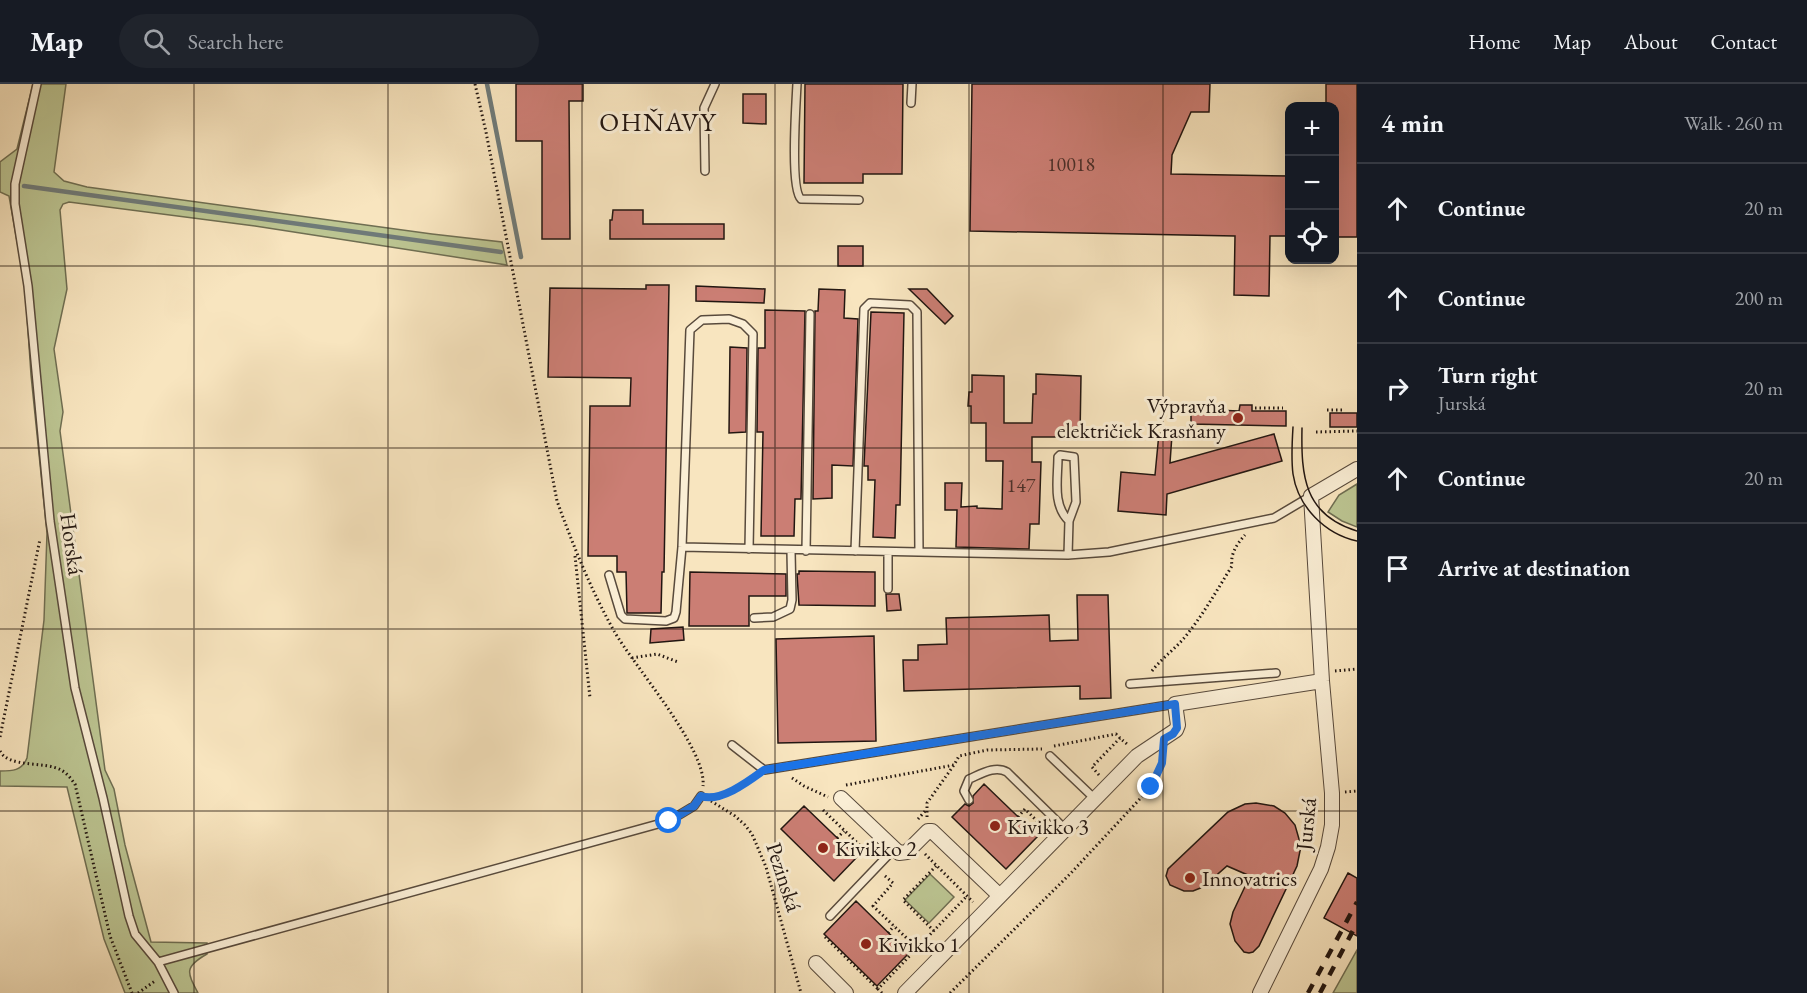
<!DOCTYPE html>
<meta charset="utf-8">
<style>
:root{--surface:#171b24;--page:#20242c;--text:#f1f3f6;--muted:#9ea1a6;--line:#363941}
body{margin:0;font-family:"EB Garamond",serif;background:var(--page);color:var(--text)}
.controls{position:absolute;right:18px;top:18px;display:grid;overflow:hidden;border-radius:12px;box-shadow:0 6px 24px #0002}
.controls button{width:54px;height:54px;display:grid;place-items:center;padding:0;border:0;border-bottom:2px solid var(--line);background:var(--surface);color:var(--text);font:30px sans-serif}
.stop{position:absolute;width:18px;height:18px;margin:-14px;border:4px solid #1a73e8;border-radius:50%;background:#fff}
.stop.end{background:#1a73e8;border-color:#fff;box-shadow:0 2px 6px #0008}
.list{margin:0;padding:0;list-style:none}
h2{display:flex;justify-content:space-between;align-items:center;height:78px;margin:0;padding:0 24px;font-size:26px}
h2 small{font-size:20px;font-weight:400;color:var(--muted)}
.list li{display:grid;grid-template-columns:39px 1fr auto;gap:18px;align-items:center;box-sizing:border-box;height:90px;padding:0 24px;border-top:2px solid var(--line)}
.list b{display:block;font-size:22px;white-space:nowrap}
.list p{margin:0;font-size:20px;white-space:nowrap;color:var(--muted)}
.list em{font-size:20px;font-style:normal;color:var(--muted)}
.icon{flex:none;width:33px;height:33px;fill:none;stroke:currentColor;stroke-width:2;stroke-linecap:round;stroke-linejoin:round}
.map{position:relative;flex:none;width:1357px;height:909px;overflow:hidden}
header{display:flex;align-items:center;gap:36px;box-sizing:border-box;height:84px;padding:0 30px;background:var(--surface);border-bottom:2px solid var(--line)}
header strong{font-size:28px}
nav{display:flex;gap:33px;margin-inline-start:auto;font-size:21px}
.search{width:420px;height:54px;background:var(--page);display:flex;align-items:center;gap:15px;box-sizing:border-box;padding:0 21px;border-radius:33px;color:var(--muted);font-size:22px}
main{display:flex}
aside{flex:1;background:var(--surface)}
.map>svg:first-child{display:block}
.green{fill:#bcc592;stroke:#6f6e52;stroke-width:1.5}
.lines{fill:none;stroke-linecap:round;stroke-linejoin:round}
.stream{stroke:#6f7a78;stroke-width:4.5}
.building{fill:#cb7e74;stroke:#221611;stroke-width:1.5}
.lane-casing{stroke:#584a3c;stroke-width:10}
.street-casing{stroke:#584a3c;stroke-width:16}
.path{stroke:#221611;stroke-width:3;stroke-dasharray:1.5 3;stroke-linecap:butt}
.lane{stroke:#faeed5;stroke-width:7}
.street{stroke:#faeed5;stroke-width:14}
.tram{stroke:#221611;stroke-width:1.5}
.rail{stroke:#221611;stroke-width:4.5;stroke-dasharray:10 10;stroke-linecap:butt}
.route{stroke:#1a73e8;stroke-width:8}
.grid{fill:none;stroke:#221611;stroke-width:1.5;stroke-opacity:0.55}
.poi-dot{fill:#8f2418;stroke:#faeed5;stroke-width:2}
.labels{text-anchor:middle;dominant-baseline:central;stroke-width:6;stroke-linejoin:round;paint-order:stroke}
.number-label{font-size:20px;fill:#4c302a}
.poi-label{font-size:22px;fill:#221611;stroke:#faeed5;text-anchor:start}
.street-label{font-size:22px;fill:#221611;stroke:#faeed5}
.quarter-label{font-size:26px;letter-spacing:1.5px;fill:#221611;stroke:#faeed5}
</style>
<header>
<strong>Map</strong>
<div class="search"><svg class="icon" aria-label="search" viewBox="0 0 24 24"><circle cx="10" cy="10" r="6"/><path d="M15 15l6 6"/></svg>Search here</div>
<nav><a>Home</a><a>Map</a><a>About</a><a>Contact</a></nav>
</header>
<main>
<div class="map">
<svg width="1357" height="909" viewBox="0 0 1357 909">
<rect width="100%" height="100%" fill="#f8e5bf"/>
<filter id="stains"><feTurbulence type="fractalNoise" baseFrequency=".00333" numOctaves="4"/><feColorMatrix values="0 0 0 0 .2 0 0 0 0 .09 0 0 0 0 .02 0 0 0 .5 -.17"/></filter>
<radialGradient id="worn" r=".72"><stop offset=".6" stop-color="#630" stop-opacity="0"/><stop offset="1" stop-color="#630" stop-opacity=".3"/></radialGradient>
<path class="green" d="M33 0H66L54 88 64 97 87 103 432 150 502 158 507 181 255 142 69 118 63 120 60 126 67 205 54 265 63 328 60 347 105 686 114 705 125 761 151 858 207 859V870C184 883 187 888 198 909H125L104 855 67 703 0 702V687C12 687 22 687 27 674L44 536 47 449 31 291 25 202 9 112 0 108V78L17 65Z
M1357 400V443L1342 437 1328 428 1339 411Z
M930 790 954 813 929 839 905 816Z
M1357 866V909H1333Z"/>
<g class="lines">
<path class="stream" d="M487 0 521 173
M24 102 501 168"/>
</g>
<path class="building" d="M516 0H583V17H569L570 155H542V57H516Z
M805 0H903L902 90H863V99H804Z
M972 0H1210L1209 28H1191L1172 71 1171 90 1290 92V152H1270L1269 212 1234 211 1235 152 970 147Z
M1326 0H1357V153H1335V22H1326Z
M743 10H766V40L743 39Z
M613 126H643V140H724V155H610V136H612Z
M838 162H863V182H838Z
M646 201H669L664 488H662L661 529H627L626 488H617V472H588L590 322H630L631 294 548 293 550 204 646 205Z
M696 202 765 205 764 219 696 217Z
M819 205 845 206 844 234 858 235 853 382 832 381V414L813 415 815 227H818Z
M909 205H927L953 232 945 240Z
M765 226 805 227 801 415H795L794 452H761L763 348H757L758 264H765Z
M871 228 904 229 900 421H896L895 454 873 453 875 396H868V382H864Z
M730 263 747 264 746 348 729 349Z
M1036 290 1081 292 1080 353H1032V378H1041L1039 440H1030L1029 465 956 463 957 426H945V399H962L961 423 977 422V424L1002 425 1003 377H986V339H971V322H968L969 308H972V291L1004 292V339H1032L1033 310H1036Z
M1240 321H1252V327H1286V342L1191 340V325L1239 327Z
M1330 329H1357V343H1330Z
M1159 349 1172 351 1170 379 1274 350 1282 377 1167 410 1166 431 1118 427 1121 388 1155 391Z
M799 487 875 488V522L799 521 797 490H799Z
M690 488 786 490V512H749V542H689Z
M886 510H899L901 526 887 527Z
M1077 511H1108L1111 614 1080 615V602L904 607 903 576H918V561L947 560 946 534 1049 531 1050 557 1078 556Z
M683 543 684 556 650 559 651 545Z
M874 552 876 657 778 659 776 555Z
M984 700 1038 752 1006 785 952 733 965 720 969 722 973 719V712Z
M1256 719 1274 722 1285 729 1295 741 1301 762 1297 782 1259 862 1253 868 1249 869 1244 868 1235 857 1230 840 1233 828 1250 792 1227 782 1203 803 1193 807H1184L1170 801 1166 792 1168 785 1228 728 1245 720Z
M804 722 857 773 834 797 781 745Z
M1348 789 1357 794V852L1324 834Z
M856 817 909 869 877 902 824 850Z"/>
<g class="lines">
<g class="lane-casing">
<path id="lane" d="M37 0 15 100V120L28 202 50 437 75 604 103 714 129 832 135 850 158 878 174 909
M797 0C796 20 790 105 801 115L859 116
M911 19 912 0
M705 87 704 24 715 0
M682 463 919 468
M806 467 810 230
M855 467 864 225 870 219 910 221 917 228 919 468 1068 471 1109 468 1274 434 1311 412
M1068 471 1069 437 1076 418 1074 373 1060 371 1058 373C1058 395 1052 421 1069 437
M609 491 621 531 625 535 666 537 674 534 676 528 682 463 690 246 702 236 729 235 743 240 753 250 749 465
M888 505V468
M754 534 773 533 790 525 792 516 791 467
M1130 600 1276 589
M732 661 764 686 1175 620
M1050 672 1095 715
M969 716 964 707 969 695C981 690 995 681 1007 688L1065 745
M830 832 894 765
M158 878 669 737 694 722 701 712"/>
</g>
<g class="street-casing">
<path id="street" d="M841 714 899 769 907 768 928 747H932L1000 812
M816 879 846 909
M905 909 1137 672 1176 646 1178 641 1175 620 1322 597
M1260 909 1321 785 1328 763 1332 741V709L1322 597 1311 412 1357 385"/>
</g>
<path class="path" d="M475 0 486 48 557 417C573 461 591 506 614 547 634 582 707 665 703 702
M1255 324H1283
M1327 326H1345
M1316 348 1357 347
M575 472 590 614
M632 574 657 570 678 578
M1152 587C1162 574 1175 565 1185 553 1203 531 1217 506 1232 482 1230 470 1237 460 1245 451
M1335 587 1357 585
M0 653 40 455
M1054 662 1116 650 1120 654
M0 667C8 684 45 677 61 686 67 689 71 695 75 700L110 852 132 909
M1099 691 1092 683 1120 654 1128 661
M792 694 804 702 828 713
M846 701 954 681 959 672 987 666 1042 665
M1345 708 1357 707
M710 714 738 705 755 693
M711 717 735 732 745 741 752 750 766 783 801 909
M823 726 871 772
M927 733V719L954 681
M1018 733 1025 725 1046 746
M918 735 927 725
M837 754 844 747
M925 770 973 818
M885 792 893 799 873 822 917 864
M934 847 903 816 936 782
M888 849 894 842
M825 853 878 905
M138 909 155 897
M882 909 878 905 967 812
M950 909 1071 789 1151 703 1162 679 1163 672"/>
<use href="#lane" class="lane"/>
<use href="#street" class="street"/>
<path class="tram" d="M1293 343C1292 359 1291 375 1293 390 1298 423 1325 450 1357 457
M1302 344C1301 392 1304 431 1357 447"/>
<path class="rail" d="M1308 909 1357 818
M1320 909 1357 839"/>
</g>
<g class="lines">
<path class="route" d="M669 737 694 722 701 712C720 719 749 697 764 686L1175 620 1177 644 1173 650 1164 655 1162 679 1151 703"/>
</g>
<path class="grid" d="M194 0V909M388 0V909M582 0V909M775 0V909M969 0V909M1163 0V909M0 182H1357M0 364H1357M0 545H1357M0 727H1357"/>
<g class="poi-dot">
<circle cx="1238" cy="334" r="6"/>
<circle cx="995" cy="742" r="6"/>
<circle cx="823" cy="764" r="6"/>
<circle cx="1190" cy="794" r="6"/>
<circle cx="866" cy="860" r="6"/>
</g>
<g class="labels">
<g class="number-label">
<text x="1071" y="80">10018</text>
<text x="1021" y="401">147</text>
</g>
<g class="poi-label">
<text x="1226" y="321" text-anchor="end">Výpravňa<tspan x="1226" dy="25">električiek Krasňany</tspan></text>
<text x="1007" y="742">Kivikko 3</text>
<text x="835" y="764">Kivikko 2</text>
<text x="1202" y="794">Innovatrics</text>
<text x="878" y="860">Kivikko 1</text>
</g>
<g class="street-label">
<text transform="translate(72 460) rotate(82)">Horská</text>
<text transform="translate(1306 740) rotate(-84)">Jurská</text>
<text transform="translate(784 793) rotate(72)">Pezinská</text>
</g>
<g class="quarter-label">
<text x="658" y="38">OHŇAVY</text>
</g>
</g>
<rect width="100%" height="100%" filter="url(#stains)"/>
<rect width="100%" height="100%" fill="url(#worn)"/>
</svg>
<div class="controls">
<button>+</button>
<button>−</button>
<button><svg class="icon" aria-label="locate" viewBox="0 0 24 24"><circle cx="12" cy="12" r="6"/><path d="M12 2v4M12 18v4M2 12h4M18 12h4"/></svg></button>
</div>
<div class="stop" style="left:669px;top:737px"></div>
<div class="stop end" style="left:1151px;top:703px"></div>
</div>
<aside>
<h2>4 min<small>Walk · 260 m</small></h2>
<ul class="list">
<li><svg class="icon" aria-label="ahead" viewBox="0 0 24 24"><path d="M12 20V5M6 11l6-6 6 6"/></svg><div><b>Continue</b></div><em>20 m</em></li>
<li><svg class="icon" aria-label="ahead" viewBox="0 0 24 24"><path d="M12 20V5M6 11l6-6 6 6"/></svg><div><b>Continue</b></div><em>200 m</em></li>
<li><svg class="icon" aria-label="right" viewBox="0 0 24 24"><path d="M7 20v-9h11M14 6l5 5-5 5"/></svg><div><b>Turn right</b><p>Jurská</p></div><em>20 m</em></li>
<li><svg class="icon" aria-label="ahead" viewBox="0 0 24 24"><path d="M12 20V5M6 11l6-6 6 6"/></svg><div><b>Continue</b></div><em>20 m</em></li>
<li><svg class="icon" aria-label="arrive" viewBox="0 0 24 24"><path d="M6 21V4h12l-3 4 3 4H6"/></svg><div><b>Arrive at destination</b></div></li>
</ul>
</aside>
</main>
